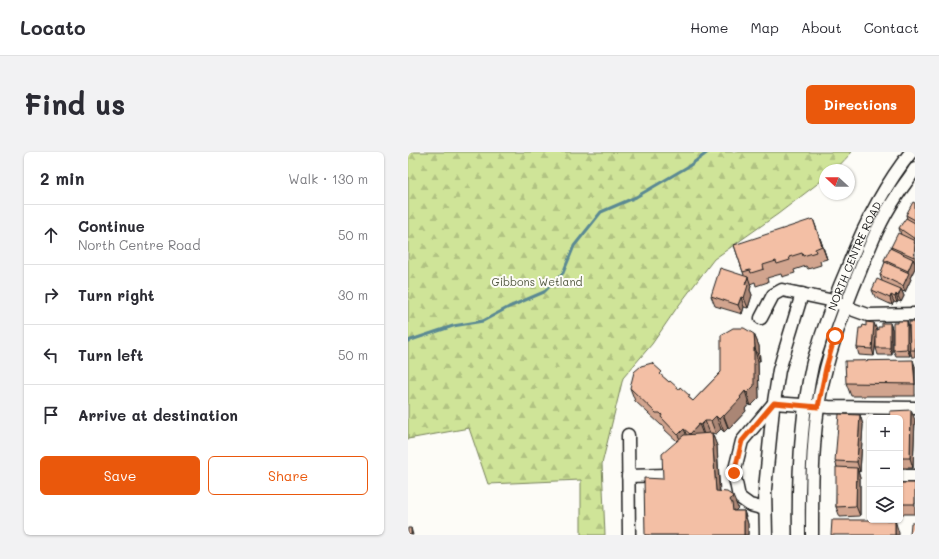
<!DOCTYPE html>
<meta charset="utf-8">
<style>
:root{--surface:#fff;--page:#f2f2f3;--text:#2b2b33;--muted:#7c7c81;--line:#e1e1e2;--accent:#ea580c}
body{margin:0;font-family:Mali,sans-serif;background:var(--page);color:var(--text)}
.controls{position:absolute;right:12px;bottom:12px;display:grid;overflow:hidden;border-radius:6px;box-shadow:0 1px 3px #0004}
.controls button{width:36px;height:36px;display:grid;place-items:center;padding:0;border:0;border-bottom:1px solid var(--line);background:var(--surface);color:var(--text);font:20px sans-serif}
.compass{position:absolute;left:411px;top:12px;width:36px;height:36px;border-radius:50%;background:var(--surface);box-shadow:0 1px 3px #0004;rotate:291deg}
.stop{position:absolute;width:12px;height:12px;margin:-9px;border:3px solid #ea580c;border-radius:50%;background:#fff}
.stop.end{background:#ea580c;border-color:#fff;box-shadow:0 1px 4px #0008}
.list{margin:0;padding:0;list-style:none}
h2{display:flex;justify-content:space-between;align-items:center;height:52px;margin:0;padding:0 16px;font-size:17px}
h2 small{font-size:13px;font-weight:400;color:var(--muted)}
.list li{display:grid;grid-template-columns:26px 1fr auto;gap:12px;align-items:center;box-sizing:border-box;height:60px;padding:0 16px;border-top:1px solid var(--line)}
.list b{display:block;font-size:15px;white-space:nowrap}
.list p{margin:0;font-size:13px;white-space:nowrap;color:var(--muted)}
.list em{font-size:13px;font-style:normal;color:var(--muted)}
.actions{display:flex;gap:8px;padding:12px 16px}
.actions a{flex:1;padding:9px 0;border:1px solid var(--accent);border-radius:6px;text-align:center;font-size:14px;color:var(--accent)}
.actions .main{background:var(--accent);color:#fff}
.icon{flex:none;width:22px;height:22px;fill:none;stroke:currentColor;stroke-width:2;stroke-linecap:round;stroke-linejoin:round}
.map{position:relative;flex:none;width:507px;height:383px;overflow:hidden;border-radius:6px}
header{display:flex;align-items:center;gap:24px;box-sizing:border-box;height:56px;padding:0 20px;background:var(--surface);border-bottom:1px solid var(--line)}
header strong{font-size:19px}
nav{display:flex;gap:22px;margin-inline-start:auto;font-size:14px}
.intro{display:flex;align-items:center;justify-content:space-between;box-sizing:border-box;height:96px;padding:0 24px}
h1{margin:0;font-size:28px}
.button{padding:10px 18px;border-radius:6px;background:var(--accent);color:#fff;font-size:14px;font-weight:700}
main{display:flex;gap:24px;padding:0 24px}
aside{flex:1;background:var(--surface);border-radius:6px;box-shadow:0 1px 3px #0004}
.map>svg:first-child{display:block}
.forest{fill:url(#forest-firs);stroke:#76805a}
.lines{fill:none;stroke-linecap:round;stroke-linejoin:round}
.stream{stroke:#5a8993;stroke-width:3}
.minor-casing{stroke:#1c1c1c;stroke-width:15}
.minor{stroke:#fdfcf7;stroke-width:12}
.wall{fill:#d1a48e;stroke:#1c1c1c}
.shaded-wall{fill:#aa8674;stroke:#1c1c1c}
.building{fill:#f3bfa5;stroke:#1c1c1c}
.route{stroke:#ea580c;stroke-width:5}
.labels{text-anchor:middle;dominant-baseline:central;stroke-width:4;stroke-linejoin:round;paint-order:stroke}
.street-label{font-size:11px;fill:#1c1c1c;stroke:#fdfcf7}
.park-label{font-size:11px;fill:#525841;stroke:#fdfcf7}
</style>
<header>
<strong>Locato</strong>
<nav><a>Home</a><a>Map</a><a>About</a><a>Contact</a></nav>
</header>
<div class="intro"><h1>Find us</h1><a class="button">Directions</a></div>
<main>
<aside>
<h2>2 min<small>Walk · 130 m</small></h2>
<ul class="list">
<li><svg class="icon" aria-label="ahead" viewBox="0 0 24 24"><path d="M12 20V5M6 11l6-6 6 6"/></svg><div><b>Continue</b><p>North Centre Road</p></div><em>50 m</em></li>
<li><svg class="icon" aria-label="right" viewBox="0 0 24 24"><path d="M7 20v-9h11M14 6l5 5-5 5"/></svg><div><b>Turn right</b></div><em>30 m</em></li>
<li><svg class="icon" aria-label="left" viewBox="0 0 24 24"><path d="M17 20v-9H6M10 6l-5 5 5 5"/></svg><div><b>Turn left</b></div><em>50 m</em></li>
<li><svg class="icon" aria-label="arrive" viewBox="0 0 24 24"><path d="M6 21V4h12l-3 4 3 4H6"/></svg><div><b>Arrive at destination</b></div></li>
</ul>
<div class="actions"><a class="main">Save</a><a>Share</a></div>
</aside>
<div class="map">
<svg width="507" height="383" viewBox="0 0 507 383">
<defs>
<pattern id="forest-firs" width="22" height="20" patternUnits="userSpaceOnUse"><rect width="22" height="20" fill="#cfe498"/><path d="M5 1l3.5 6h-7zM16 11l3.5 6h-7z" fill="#b1c382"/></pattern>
</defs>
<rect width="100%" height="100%" fill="#fdfcf7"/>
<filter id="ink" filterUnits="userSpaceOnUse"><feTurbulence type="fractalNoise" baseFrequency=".025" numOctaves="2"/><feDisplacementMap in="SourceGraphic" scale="8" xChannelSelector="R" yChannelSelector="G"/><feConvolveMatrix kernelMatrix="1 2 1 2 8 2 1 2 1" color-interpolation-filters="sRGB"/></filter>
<g filter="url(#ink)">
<path class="forest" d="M0 0H444L427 18H417V26L370 62 306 107 268 157 244 192 215 226 194 312 197 383H173V328L80 332 61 276 0 287Z"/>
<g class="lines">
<path class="stream" d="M0 189 45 174 75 169 101 155 136 140 155 121 166 94 193 60 228 45 281 14 300 0"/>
<g class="minor-casing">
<g id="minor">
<path d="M353 166 365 143 374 138 426 149 446 158 460 163 507 162"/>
<path d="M220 283 221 383"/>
<path d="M220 324 259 323"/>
<path d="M492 324H507"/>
<path d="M357 357 342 353 331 345 326 321 334 289 366 251 421 255 507 256"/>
<path d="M358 383 357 337 365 256 371 218 394 142"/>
<path id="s1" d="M391 383C390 326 392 269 404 214 406 205 410 196 412 188 420 164 429 140 439 117 455 75 475 35 503 0"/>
<path d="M404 383C404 340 404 298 410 255 416 214 430 174 445 136 458 105 469 73 488 45 494 35 501 27 507 17"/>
</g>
</g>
<use href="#minor" class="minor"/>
</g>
<path class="wall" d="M507 51V116L502 126 503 127 497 140 494 139 496 144 493 150 490 149 489 151 486 150 484 153 467 145 464 138 474 129 472 123 477 111 476 108 484 97 483 95 493 83 491 76 499 67 498 63Z
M410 80 419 107 412 109 413 113 400 117 398 114 386 118 387 121 374 125 373 122 359 126 360 130 348 134 347 130 342 132 343 134 342 138 344 143 340 156 336 155 334 162 307 154 303 144 336 123 326 93Z
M507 170V205H504L502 198 501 187 502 204H488L485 198 501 175Z
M482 171 484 177V203H470L468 196V189L466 204 451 203 449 196 454 176 458 174 470 178Z
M346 182 351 194 352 209H350L351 246 343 254 341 252 337 257 338 259 321 277 320 276 316 280 313 277 308 282 304 281 309 294 312 339 330 356 327 359H336L340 372V383H237L269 289 257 278 256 274 253 273 227 249 222 236 256 226 285 249 313 220Z
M507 214V244H443L438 231Z
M452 263 455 273 452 320 450 319 452 326V364L432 365 428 355 429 315 427 309Z
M492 266 507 268 505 316H492Z
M492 331H507V362H492Z"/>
<path class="shaded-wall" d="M405 67 410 80 419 107 414 94Z
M505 107 507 111V116L502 126 503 127 497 140 495 134 500 121V119Z
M340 125 343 134 342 138 344 143 340 156 336 146 337 132Z
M493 137 496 144 493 150 490 144Z
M488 142 490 149 489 151 487 145Z
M483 143 486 150 484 153 482 146Z
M333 145 336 155 334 162 330 153Z
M499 169 501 176 502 204 499 197Z
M466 171 469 178 466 204 464 197Z
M482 171 484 177V203L482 196Z
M346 182 351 194 352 209 347 196Z
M346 196 350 209 351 246 343 254 339 241Z
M505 208 507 214V233V232Z
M337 239 341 252 337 257 338 259 321 277 316 264Z
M503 258 507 268 505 316 502 306Z
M315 263 320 276 316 280 311 267Z
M452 263 455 273 452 320 449 310Z
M308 264 313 277 308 282 303 269Z
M297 269 302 281 297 286 293 273Z
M291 272 296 285 286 295 282 282Z
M276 277 281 289 275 295 270 283Z
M304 281 309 294 312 352 308 339Z
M449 316 452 326V364L448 354Z
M325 344 330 356 327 359H325L322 348Z
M336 359 340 372V383H336Z
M487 368 491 381V383H487Z
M3 376 5 383H3Z"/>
<path class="building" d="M505 50 507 51V68L498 63Z
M498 66 507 71V87L491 76Z
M405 67 414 94 407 97 408 100 395 104 394 101 381 105 382 108 369 112 368 109 355 113 356 117 343 121 342 118 335 120 326 93Z
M490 81 507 89 506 91 507 92 506 105 483 95Z
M482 96 505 107 500 119 476 108Z
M477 110 501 121 495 134 472 123Z
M312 116 340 125 337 132 340 133 336 146 333 145 330 153 303 144Z
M469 127 493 137 490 144 488 142 487 145 483 143 482 146 464 138Z
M490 169H499V197L485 198V171H490Z
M458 170 466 171 464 197 449 196 451 176H454L455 173 458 174Z
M501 170H507V198H502Z
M474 171H482V196H468V178H470V175H474Z
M325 176H336L346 182 347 196H346V234L339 241 337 239 332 245 333 246 316 264 315 263 311 267 308 264 303 269H297L293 273 291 272 282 282 276 277 270 283 253 265 254 263 252 261H248L222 236 226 220 233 214 244 211 254 220 252 222 261 230 262 229 271 237 272 235 282 244 280 245 285 249 313 220V183Z
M505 208 507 232 438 231 437 209Z
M503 258 502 306H492V266H482V259Z
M431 262 452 263 449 310 427 309Z
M304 281 308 339 319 340 325 344 322 348 324 351 325 359H336V383H237L236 326 255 327 254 302 276 283Z
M428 315 449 316 448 354 428 355Z
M492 331H507V352H492Z
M424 368H487V383H423Z
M503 371H507V383H502Z
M0 376H3V383H0Z"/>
</g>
<g class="lines" filter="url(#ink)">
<path class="route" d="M326 321 334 289 366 251 410 255 418 216 427 184"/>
</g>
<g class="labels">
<g class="street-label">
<text stroke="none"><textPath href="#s1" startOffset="288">NORTH CENTRE ROAD</textPath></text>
</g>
<g class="park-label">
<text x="129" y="129">Gibbons Wetland</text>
</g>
</g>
</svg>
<div class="controls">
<button>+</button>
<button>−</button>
<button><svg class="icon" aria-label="layers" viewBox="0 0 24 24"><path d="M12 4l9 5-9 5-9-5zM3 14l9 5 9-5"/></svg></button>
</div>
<svg class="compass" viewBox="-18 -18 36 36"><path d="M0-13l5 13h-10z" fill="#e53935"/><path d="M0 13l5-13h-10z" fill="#7c7c81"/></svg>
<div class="stop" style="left:427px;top:184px"></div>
<div class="stop end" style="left:326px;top:321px"></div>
</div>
</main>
